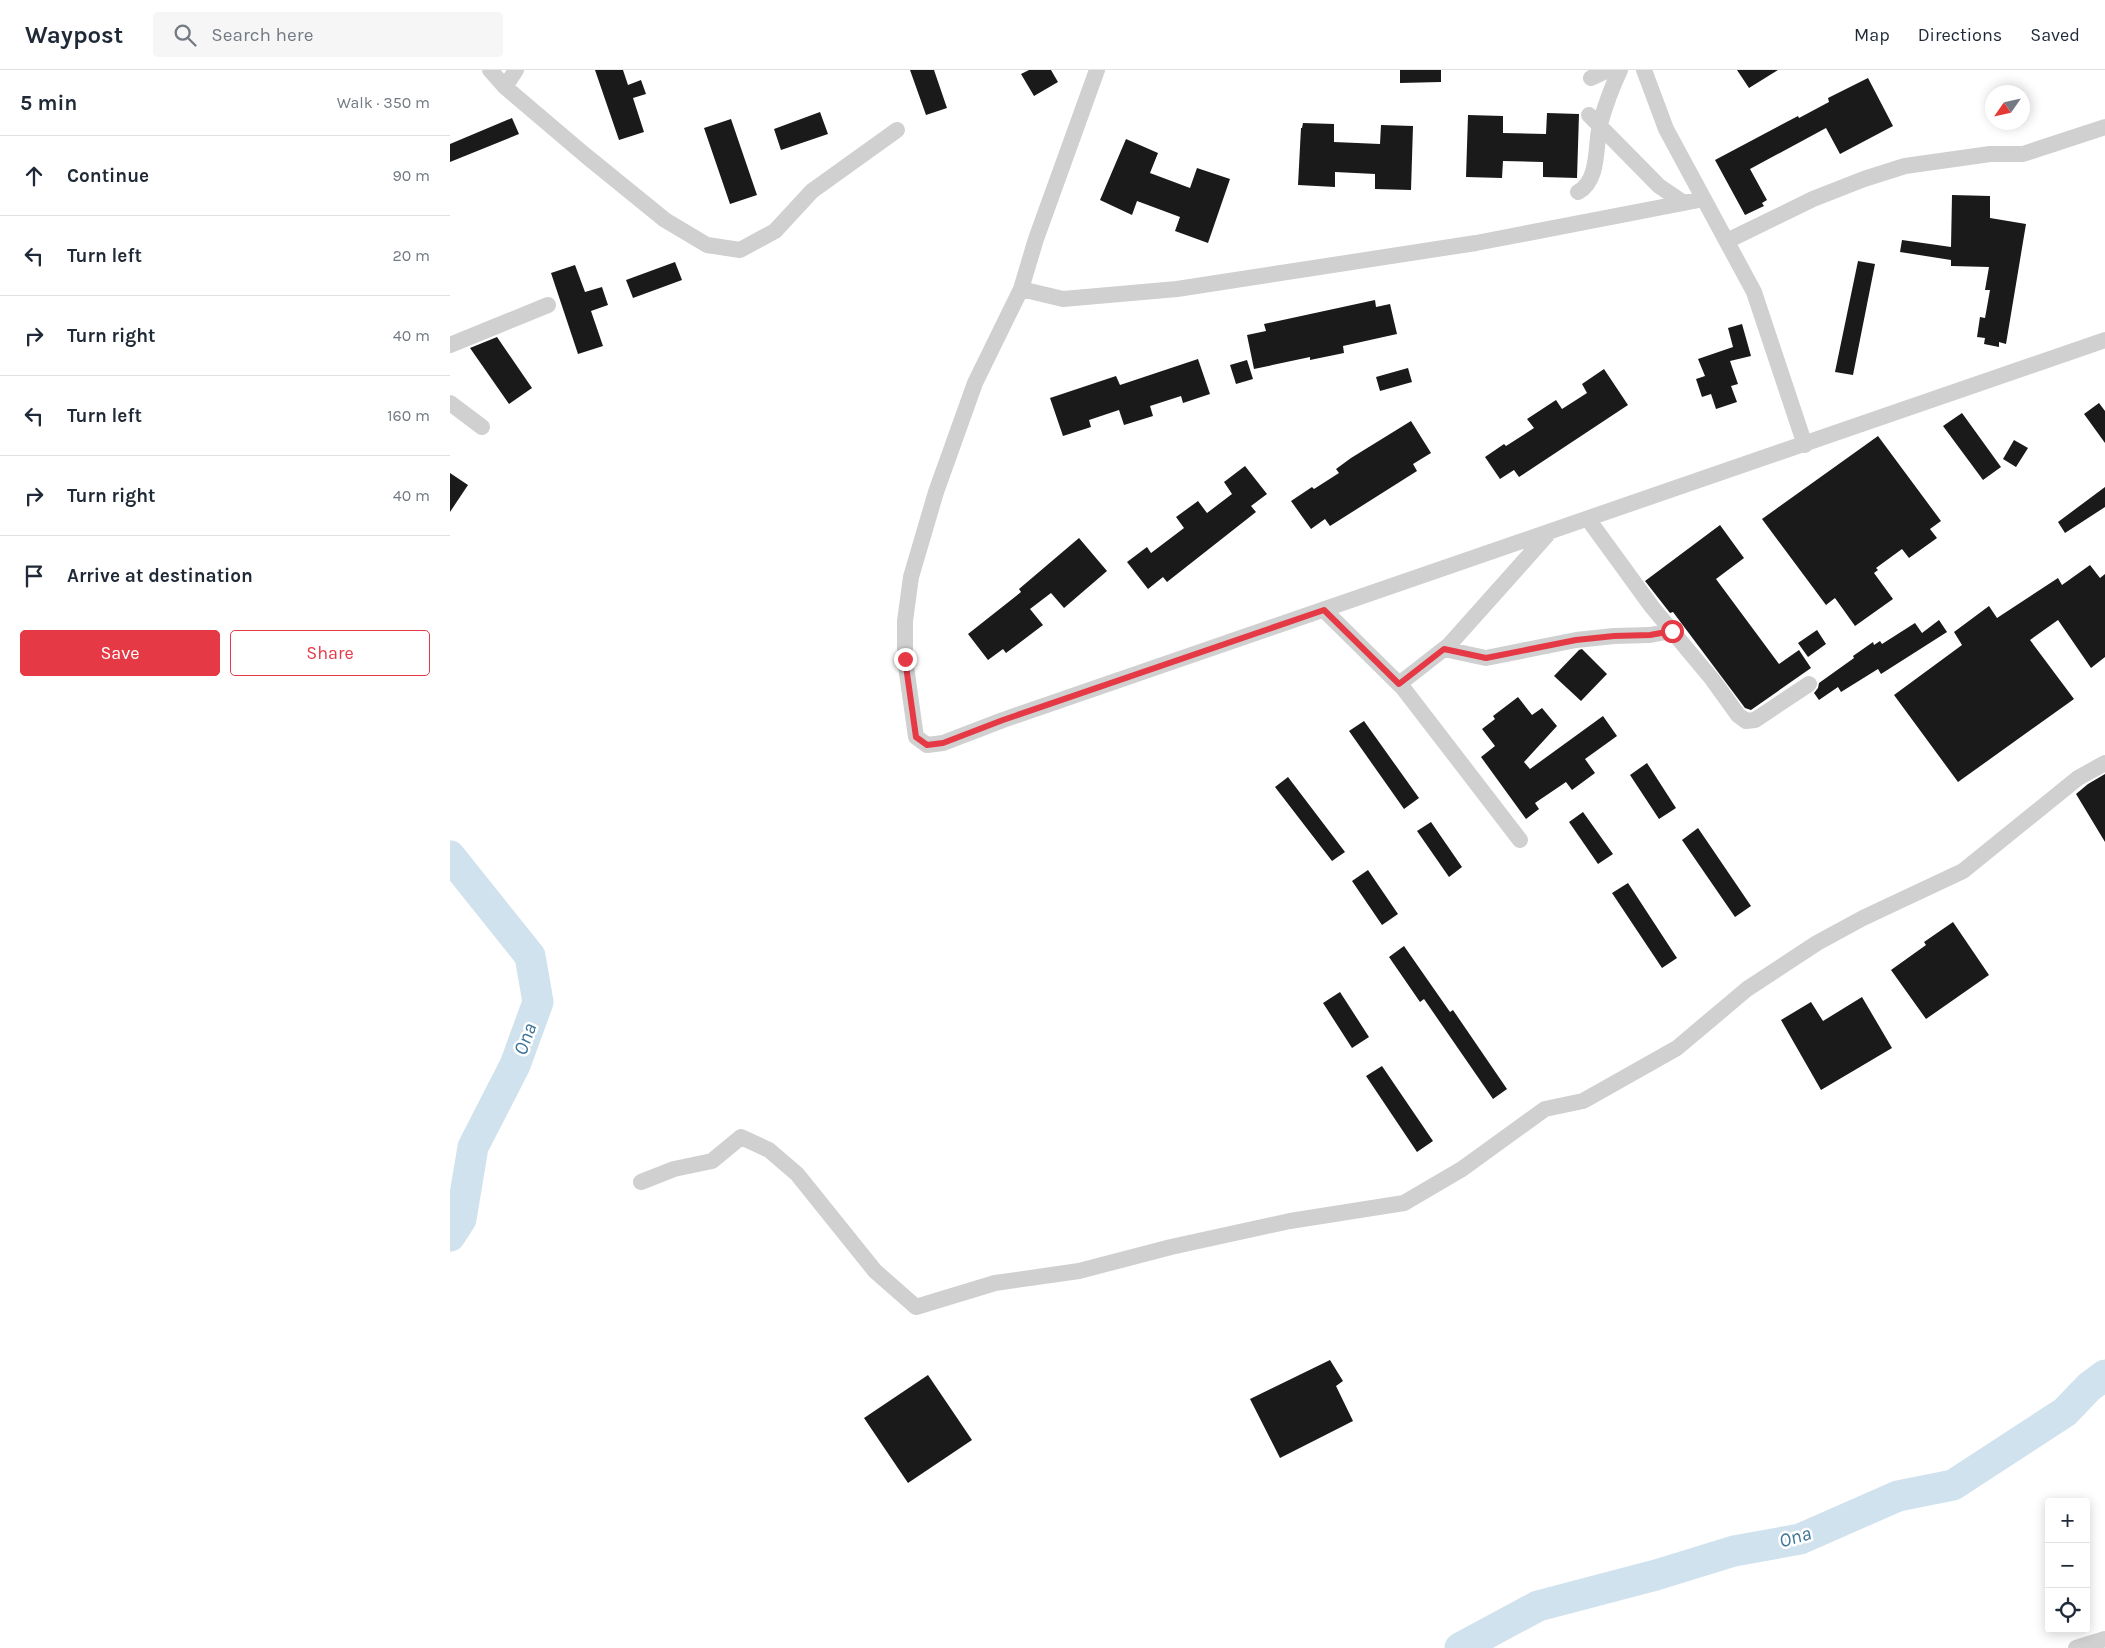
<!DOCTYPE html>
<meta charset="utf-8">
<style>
:root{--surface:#fff;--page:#f6f6f7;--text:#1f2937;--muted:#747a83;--line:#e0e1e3;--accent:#e63946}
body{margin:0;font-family:Karla,sans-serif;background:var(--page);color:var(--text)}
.controls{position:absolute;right:15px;bottom:15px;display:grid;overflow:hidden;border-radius:5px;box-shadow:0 2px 12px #0003}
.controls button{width:45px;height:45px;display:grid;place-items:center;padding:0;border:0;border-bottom:1px solid var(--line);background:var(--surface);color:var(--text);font:25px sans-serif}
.compass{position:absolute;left:1535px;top:15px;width:45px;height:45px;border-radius:50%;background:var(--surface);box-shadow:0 2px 12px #0003;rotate:236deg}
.stop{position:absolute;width:15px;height:15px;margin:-11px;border:4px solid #e63946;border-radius:50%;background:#fff}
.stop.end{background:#e63946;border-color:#fff;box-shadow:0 1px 5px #0008}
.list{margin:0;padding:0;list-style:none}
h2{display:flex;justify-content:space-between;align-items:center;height:65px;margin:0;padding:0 20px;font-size:21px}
h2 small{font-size:16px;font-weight:400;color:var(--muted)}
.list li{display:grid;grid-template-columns:32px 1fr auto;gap:15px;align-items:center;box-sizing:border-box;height:80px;padding:0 20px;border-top:1px solid var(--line)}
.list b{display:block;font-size:19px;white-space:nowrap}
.list em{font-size:16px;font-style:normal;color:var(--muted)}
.actions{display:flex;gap:10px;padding:15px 20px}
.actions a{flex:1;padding:11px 0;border:1px solid var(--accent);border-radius:5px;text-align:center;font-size:18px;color:var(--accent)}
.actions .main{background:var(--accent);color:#fff}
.icon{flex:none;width:28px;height:28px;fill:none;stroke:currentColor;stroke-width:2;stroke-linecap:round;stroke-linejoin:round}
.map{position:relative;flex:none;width:1655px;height:1578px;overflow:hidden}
header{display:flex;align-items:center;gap:30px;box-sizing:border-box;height:70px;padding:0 25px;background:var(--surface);border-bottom:1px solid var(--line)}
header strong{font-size:24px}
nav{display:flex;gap:28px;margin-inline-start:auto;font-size:18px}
.search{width:350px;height:45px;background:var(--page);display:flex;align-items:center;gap:12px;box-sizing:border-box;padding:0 18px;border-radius:5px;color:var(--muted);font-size:19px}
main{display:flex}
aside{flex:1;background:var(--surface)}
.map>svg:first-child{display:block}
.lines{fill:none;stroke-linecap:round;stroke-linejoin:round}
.river{stroke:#cfe2ee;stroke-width:31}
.building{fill:#1a1a1a}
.minor{stroke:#d0d0d0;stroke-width:16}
.route{stroke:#e63946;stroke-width:6}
.labels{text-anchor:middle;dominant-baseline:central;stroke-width:5;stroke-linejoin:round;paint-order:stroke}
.water-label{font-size:20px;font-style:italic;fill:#3f7597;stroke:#fff}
</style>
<header>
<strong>Waypost</strong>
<div class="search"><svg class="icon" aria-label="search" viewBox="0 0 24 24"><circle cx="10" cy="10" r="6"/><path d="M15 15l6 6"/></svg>Search here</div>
<nav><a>Map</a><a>Directions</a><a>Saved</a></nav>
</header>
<main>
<aside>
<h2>5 min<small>Walk · 350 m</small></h2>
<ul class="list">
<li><svg class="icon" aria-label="ahead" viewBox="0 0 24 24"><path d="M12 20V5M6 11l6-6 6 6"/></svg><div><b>Continue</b></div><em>90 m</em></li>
<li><svg class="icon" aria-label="left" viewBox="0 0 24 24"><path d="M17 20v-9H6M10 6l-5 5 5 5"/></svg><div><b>Turn left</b></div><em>20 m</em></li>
<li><svg class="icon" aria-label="right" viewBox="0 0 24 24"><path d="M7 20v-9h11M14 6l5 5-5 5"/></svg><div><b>Turn right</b></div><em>40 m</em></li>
<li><svg class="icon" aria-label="left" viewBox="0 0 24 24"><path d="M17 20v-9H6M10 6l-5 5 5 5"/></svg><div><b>Turn left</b></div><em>160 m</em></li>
<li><svg class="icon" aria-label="right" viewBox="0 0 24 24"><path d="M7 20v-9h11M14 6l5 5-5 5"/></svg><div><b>Turn right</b></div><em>40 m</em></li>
<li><svg class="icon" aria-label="arrive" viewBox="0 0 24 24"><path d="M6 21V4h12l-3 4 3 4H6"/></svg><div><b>Arrive at destination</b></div></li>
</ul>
<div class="actions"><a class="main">Save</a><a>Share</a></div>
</aside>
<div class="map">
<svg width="1655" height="1578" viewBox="0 0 1655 1578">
<rect width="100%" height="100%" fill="#fff"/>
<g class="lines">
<path class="river" d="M0 786 80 886 88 932 65 995 23 1077 11 1149 0 1166
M1010 1578 1088 1536 1206 1505 1284 1481 1350 1469 1448 1426 1503 1415 1615 1342 1639 1317 1655 1305"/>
</g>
<path class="building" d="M145 0H173L178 15 191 10 196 24 183 28 194 62 169 70Z
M460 0H484L497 38 476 45Z
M579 0H601L608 12 584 26 571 4Z
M950 0H991V12L950 13Z
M1287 0H1328L1299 18Z
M1418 8 1443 56 1390 84 1376 58 1300 99 1317 130 1312 133 1314 136 1295 145 1265 90 1348 46 1349 48 1379 32 1378 28Z
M370 42 378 64 331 80 324 59Z
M1097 43 1129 44 1127 108 1093 107V92L1053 91 1052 108 1016 107 1018 45 1053 46V63L1096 64Z
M62 48 69 64 0 92V74Z
M281 49 307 125 280 134 254 58Z
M853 53 884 54V72L930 74 931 55 963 56 961 120 925 119V104L885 102V117L848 115 851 58H852Z
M676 69 708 83 700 103 740 118 747 98 780 109 758 173 725 161 730 147 687 131 682 145 650 130Z
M1502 125 1540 126V148L1576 154 1556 274 1549 272V277L1534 274 1535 268 1527 267 1530 247 1535 248 1540 220H1535L1539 197 1501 196V190L1450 182 1452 170 1501 177Z
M1408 191 1425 194 1403 305 1385 302Z
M225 192 232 210 183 228 176 210Z
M125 195 135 222 152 217 158 235 141 241 153 276 128 284 101 203Z
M925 230 926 237 940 234 947 264 893 276 894 283 860 290V287L804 299 797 265 816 261 814 254Z
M1292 254 1301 286 1280 291 1288 314 1281 316 1287 332 1266 339 1261 324 1252 327 1246 309 1255 306 1248 289 1283 277 1278 258Z
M47 267 82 318 59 334 20 278Z
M748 289 760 324 733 333 731 326 700 336 703 346 674 355 669 340 639 350 641 357 613 366 600 328 666 306 670 315Z
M797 290 803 309 786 314 780 295Z
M958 298 962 312 930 321 926 307Z
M1154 299 1178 335 1069 407 1064 400 1050 409 1035 387 1054 374 1056 376 1084 358 1077 349 1106 330 1112 339 1137 323 1132 314Z
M1649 333 1655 341V373L1634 344Z
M1512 343 1551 397 1533 410 1493 356Z
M961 351 981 383 963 394 967 401 880 456 875 449 861 459 841 431 862 417 864 419 889 403 886 399 901 388Z
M1428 366 1491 451 1480 459 1487 468 1459 488 1452 479 1426 498 1428 500 1424 503 1443 529 1405 556 1385 528 1376 535 1312 449Z
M1564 370 1578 378 1566 397 1553 389Z
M795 396 817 424 801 436 806 442 717 512 713 507 698 519 677 492 697 477 701 483 734 458 726 447 748 431 757 443 782 424 774 412Z
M0 403 18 415 0 442Z
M1655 417V437L1615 463 1608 452Z
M1270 455 1294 488 1266 509 1329 594 1349 580 1361 598 1301 640 1295 638 1223 542 1220 543 1195 511Z
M629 468 657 501 614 538 601 523 580 539 593 555 556 583 553 579 538 590 518 564 571 522 569 519Z
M1640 495 1650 508 1655 504V587L1641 598 1608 550 1580 570 1624 629 1508 712 1444 625 1512 575 1504 562 1539 536 1547 548 1608 508 1612 515Z
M1489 550 1497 562 1431 604 1428 599 1391 622 1388 617 1369 630 1364 623 1368 618 1369 613 1404 588 1403 586 1423 572 1424 575 1430 571 1432 574 1465 553 1472 563Z
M1367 560 1376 574 1358 587 1348 573Z
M1132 579 1157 604 1131 631 1104 606 1129 580Z
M1068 627 1082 645 1092 638 1107 656 1074 692 1080 699 1153 646 1167 666 1135 689 1145 703 1122 720 1116 712 1085 733 1089 739 1076 749 1031 687 1045 676 1032 659 1045 649 1043 646Z
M914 651 969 728 954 739 899 661Z
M1197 693 1226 738 1209 749 1180 705Z
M1655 704V772L1626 724 1638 714Z
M838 707 895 782 882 791 825 717Z
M1133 742 1163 784 1148 794 1119 752Z
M981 752 1012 797 999 807 967 761Z
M1248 758 1301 836 1285 847 1232 770Z
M918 800 948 844 932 855 902 811Z
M1178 813 1227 888 1212 898 1162 823Z
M1503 852 1539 905 1476 949 1441 900 1476 875 1474 872Z
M954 876 1000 942 1003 940 1057 1019 1043 1029 974 929 970 932 939 887Z
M890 922 919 967 902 978 873 933Z
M1412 927 1442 978 1371 1020 1331 950 1361 932 1373 951Z
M932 996 983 1071 967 1082 916 1006Z
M880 1290 893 1311 886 1316 903 1351 830 1388 800 1329Z
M478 1305 522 1370 458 1413 414 1348Z"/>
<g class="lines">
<path class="minor" d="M40 0 55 17 66 0
M647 0 586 169 571 219 613 229 727 219 1026 173 1254 129
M1194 0 1216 59 1304 222 1355 375
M1141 8 1158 0
M55 17 135 85 215 150 257 175 290 180 325 161 362 121 447 60
M1139 45 1209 116 1234 133
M1128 122C1150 110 1145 75 1150 54 1155 36 1162 17 1170 0
M1277 171 1363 129 1414 109 1455 96 1540 84H1573L1655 57
M571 219 525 313 486 422 461 507 455 551V589L466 667 477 675 493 673 553 650 1655 270
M0 275 98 235
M0 333 32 357
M1138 449 1202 537 1262 609 1288 645 1296 651 1305 650 1359 614
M874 540 953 618 1070 770
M994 579 1036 588 1126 570 1164 566 1200 565 1221 561
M949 614 999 575 1098 464
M191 1112 224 1099 262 1091 291 1067 319 1080 347 1104 425 1201 466 1237 545 1213 629 1201 721 1177 840 1151 954 1133 1012 1099 1095 1039 1133 1031 1227 978 1297 919 1367 873 1413 848 1513 801 1628 708 1655 693
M1626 1578 1655 1569"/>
</g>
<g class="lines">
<path class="route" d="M455 589 466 667 477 675 493 673 553 650 874 540 949 614 994 579 1036 588 1126 570 1164 566 1200 565 1222 561"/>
</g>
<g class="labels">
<g class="water-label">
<text transform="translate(75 969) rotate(-70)">Ona</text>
<text transform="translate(1345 1467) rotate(-16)">Ona</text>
</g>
</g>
</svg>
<div class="controls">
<button>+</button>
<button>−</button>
<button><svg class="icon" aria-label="locate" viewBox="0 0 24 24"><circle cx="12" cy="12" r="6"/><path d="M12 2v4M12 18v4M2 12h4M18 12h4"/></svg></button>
</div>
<svg class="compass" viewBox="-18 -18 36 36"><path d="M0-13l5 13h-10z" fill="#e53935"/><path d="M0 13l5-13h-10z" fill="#747a83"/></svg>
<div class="stop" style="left:1222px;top:561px"></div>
<div class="stop end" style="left:455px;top:589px"></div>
</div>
</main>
